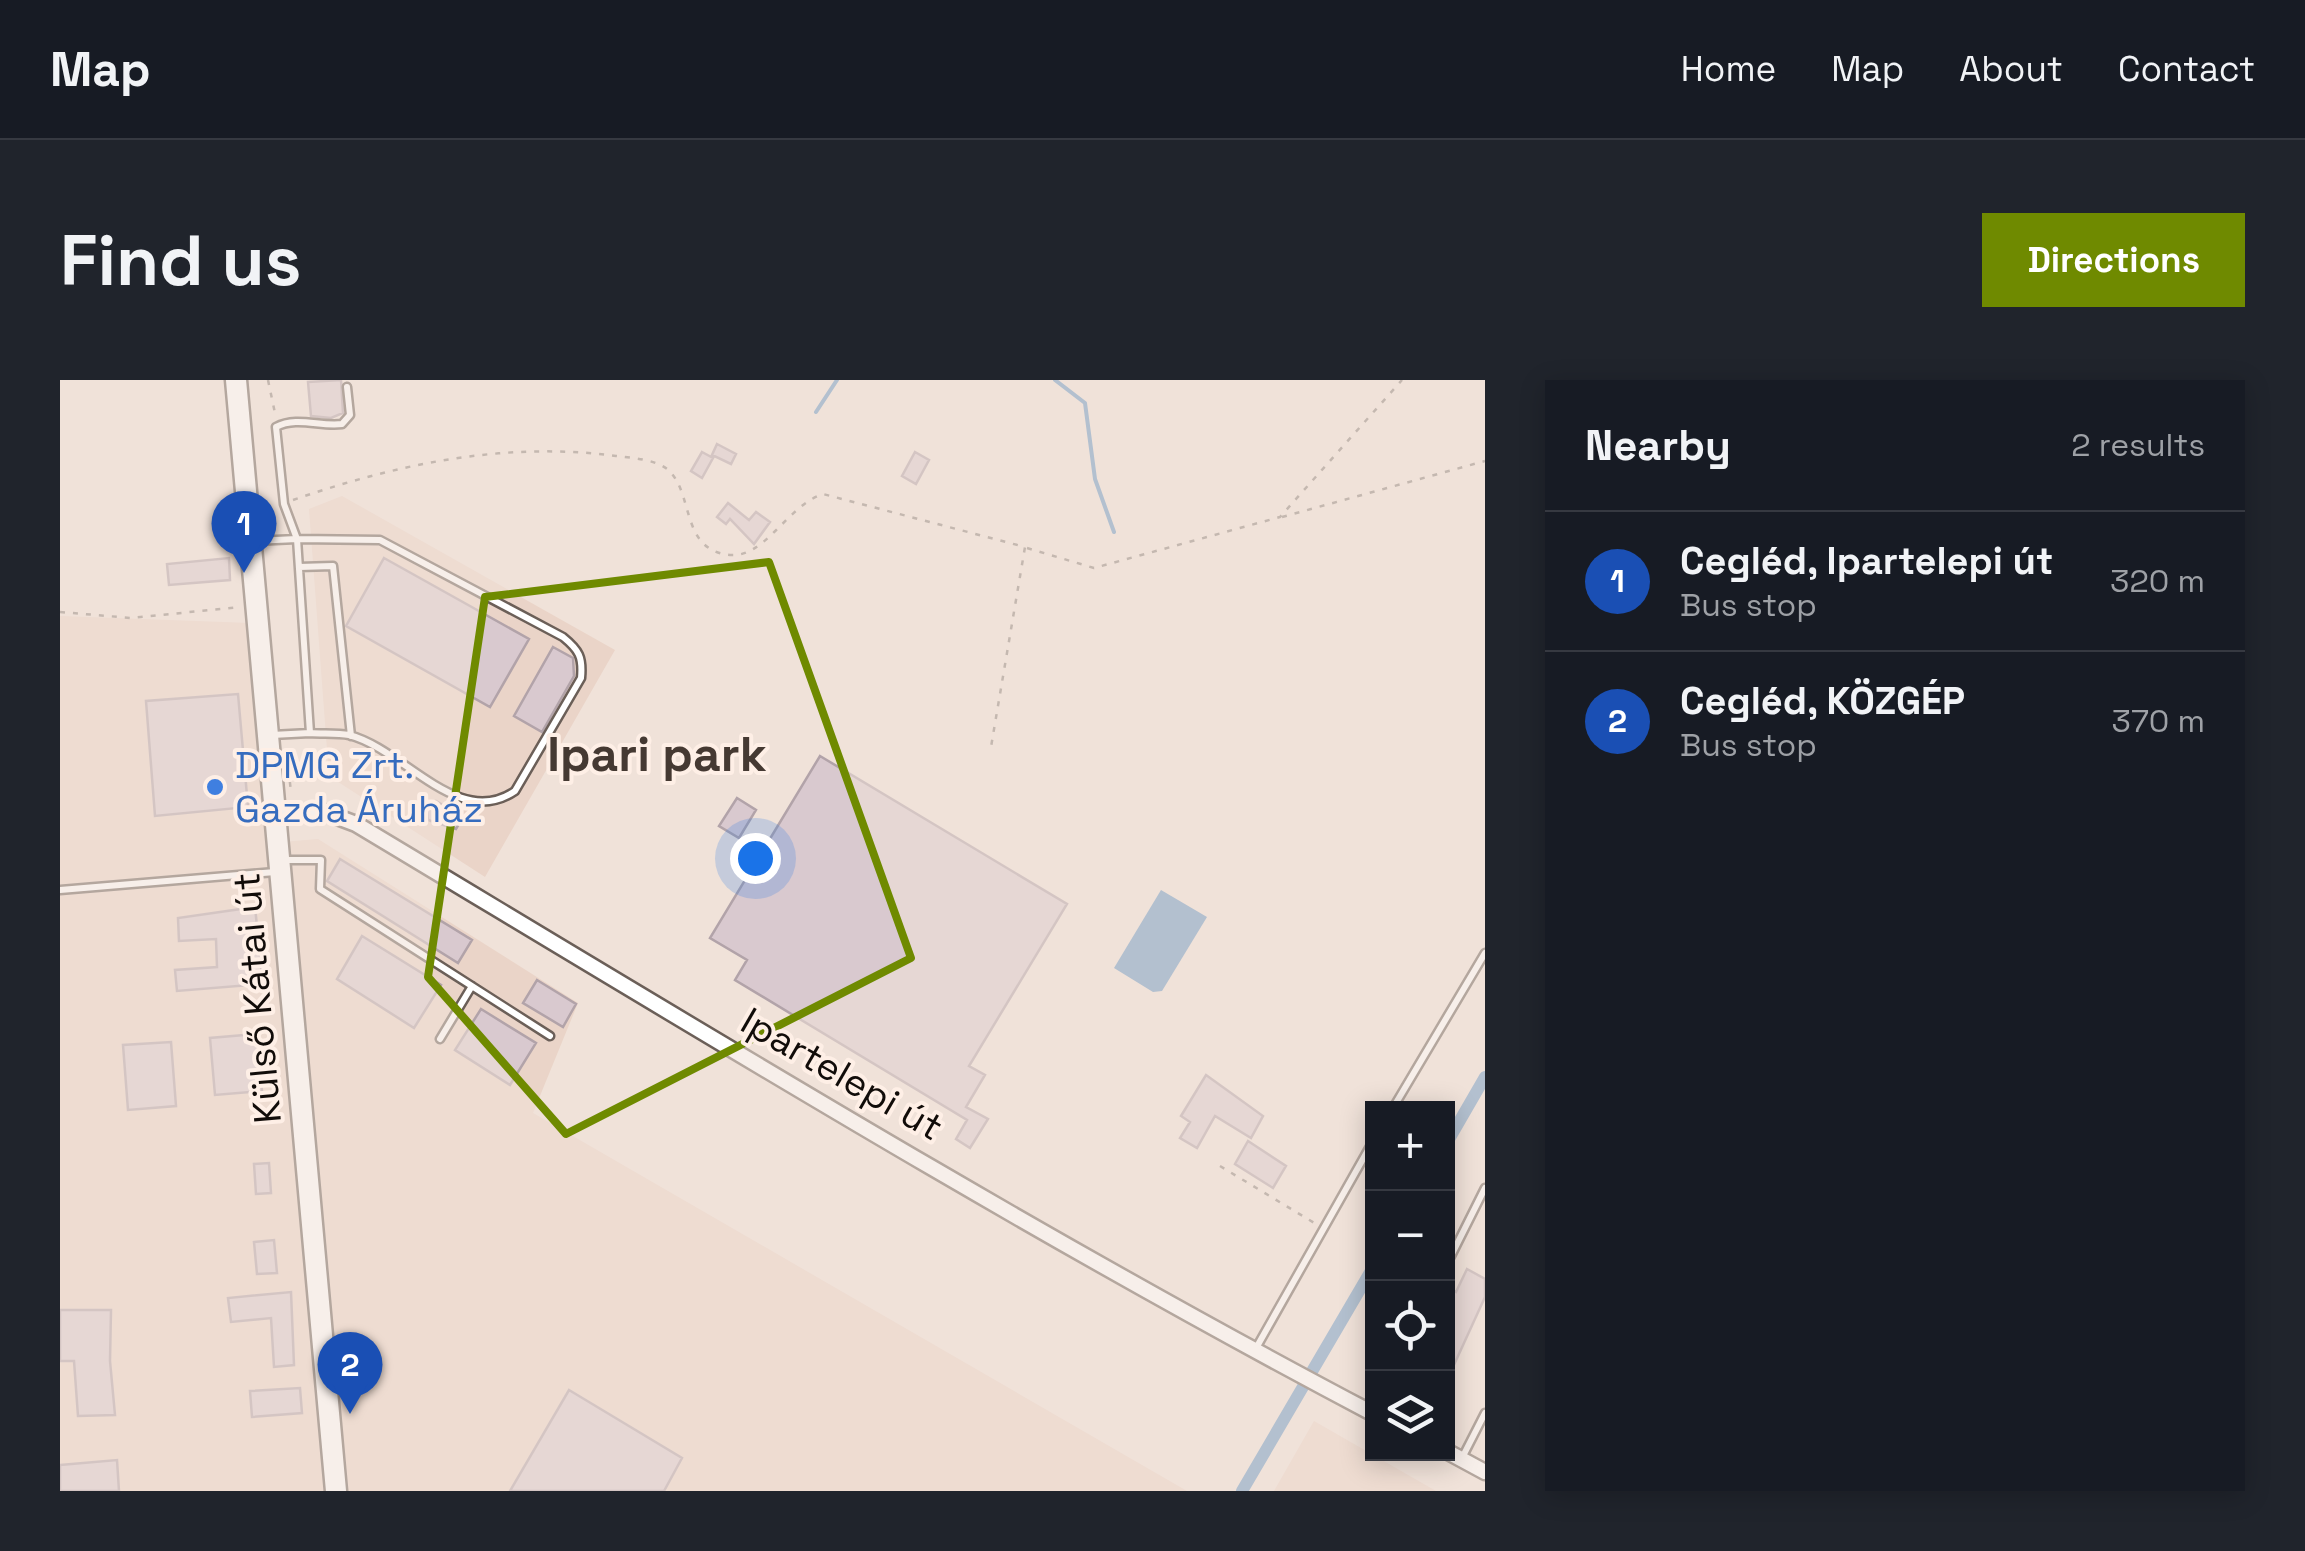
<!DOCTYPE html>
<meta charset="utf-8">
<style>
:root{--surface:#171b24;--page:#20242c;--text:#f1f3f6;--muted:#9ea1a6;--line:#363941;--accent:#6f8a00}
body{margin:0;font-family:"Space Grotesk",sans-serif;background:var(--page);color:var(--text)}
.controls{position:absolute;right:30px;bottom:30px;display:grid;overflow:hidden;border-radius:0px;box-shadow:0 5px 25px #0003}
.controls button{width:90px;height:90px;display:grid;place-items:center;padding:0;border:0;border-bottom:2px solid var(--line);background:var(--surface);color:var(--text);font:50px sans-serif}
.you{position:absolute;left:695px;top:478px;width:35px;height:35px;margin:-25px;border:8px solid #fff;border-radius:50%;background:#1a73e8;box-shadow:0 0 0 15px #1a73e833}
.badge{display:grid;place-items:center;width:65px;height:65px;border-radius:50%;background:var(--accent);color:#fff;font-size:32px;font-weight:700}
.pin{position:absolute;translate:-50% -82px;filter:drop-shadow(0 2px 5px #0008)}
.pin::after{content:'';position:absolute;top:52px;width:35px;height:30px;background:inherit;clip-path:polygon(0 0,100% 0,50% 100%)}
.list{margin:0;padding:0;list-style:none}
h2{display:flex;justify-content:space-between;align-items:center;height:130px;margin:0;padding:0 40px;font-size:42px}
h2 small{font-size:32px;font-weight:400;color:var(--muted)}
.list li{display:grid;grid-template-columns:65px 1fr auto;gap:30px;align-items:center;box-sizing:border-box;height:140px;padding:0 40px;border-top:2px solid var(--line)}
.list b{display:block;font-size:38px;white-space:nowrap}
.list p{margin:0;font-size:32px;white-space:nowrap;color:var(--muted)}
.list em{font-size:32px;font-style:normal;color:var(--muted)}
.icon{flex:none;width:55px;height:55px;fill:none;stroke:currentColor;stroke-width:2;stroke-linecap:round;stroke-linejoin:round}
.map{position:relative;flex:none;width:1425px;height:1111px;overflow:hidden;border-radius:0px}
header{display:flex;align-items:center;gap:60px;box-sizing:border-box;height:140px;padding:0 50px;background:var(--surface);border-bottom:2px solid var(--line)}
header strong{font-size:48px}
nav{display:flex;gap:55px;margin-inline-start:auto;font-size:35px}
.intro{display:flex;align-items:center;justify-content:space-between;box-sizing:border-box;height:240px;padding:0 60px}
h1{margin:0;font-size:70px}
.button{padding:25px 45px;border-radius:0px;background:var(--accent);color:#fff;font-size:35px;font-weight:700}
main{display:flex;gap:60px;padding:0 60px}
aside{flex:1;background:var(--surface);border-radius:0px;box-shadow:0 5px 25px #0003}
.map>svg:first-child{display:block}
.built{fill:#ead4c8}
.water{fill:#6897c3}
.lines{fill:none;stroke-linecap:round;stroke-linejoin:round}
.stream{stroke:#6897c3;stroke-width:4}
.canal{stroke:#6897c3;stroke-width:12}
.building{fill:#d9c9cf;stroke:#b2a3a9;stroke-width:2.5}
.lane-casing{stroke:#6b5f58;stroke-width:11}
.street-casing{stroke:#6b5f58;stroke-width:19}
.secondary-casing{stroke:#6b5f58;stroke-width:25}
.path{stroke:#8f857e;stroke-width:2.5;stroke-dasharray:5 8;stroke-linecap:butt}
.lane{stroke:#fff;stroke-width:6}
.street{stroke:#fff;stroke-width:14}
.secondary{stroke:#fff;stroke-width:20}
.marked{fill:none;stroke:#6f8a00;stroke-width:8;stroke-linejoin:round}
.shop-dot{fill:#3f7fe0;stroke:#feefe6;stroke-width:4}
.labels{text-anchor:middle;dominant-baseline:central;stroke-width:8;stroke-linejoin:round;paint-order:stroke}
.shop-label{font-size:38px;fill:#366cbe;stroke:#feefe6;text-anchor:start}
.street-label{font-size:38px;fill:#110c09;stroke:#feefe6}
.district-label{font-size:48px;font-weight:bold;fill:#453932;stroke:#feefe6}
</style>
<header>
<strong>Map</strong>
<nav><a>Home</a><a>Map</a><a>About</a><a>Contact</a></nav>
</header>
<div class="intro"><h1>Find us</h1><a class="button">Directions</a></div>
<main>
<div class="map">
<svg width="1425" height="1111" viewBox="0 0 1425 1111">
<rect width="100%" height="100%" fill="#f0e2d9"/>
<path class="built" d="M282 116 555 270 425 497 269 396 249 129Z
M0 236 190 243 211 463 258 459 518 623 473 733 1127 1111H0Z
M1254 1041 1376 1111H1214Z"/>
<path class="water" d="M1101 510 1147 537 1102 611 1093 612 1054 588Z"/>
<g class="lines">
<path class="stream" d="M995 0 1025 23 1035 99 1054 152
M756 32 777 0"/>
<path class="canal" d="M1388 761 1425 697
M1182 1111 1312 889"/>
</g>
<path class="building" d="M281 0 283 33 271 38 251 36 248 2Z
M657 64 676 74 671 84 652 75Z
M642 72 653 78 642 98 631 91Z
M855 72 869 80 856 104 842 96Z
M668 123 689 140 696 132 710 142 694 164 670 139 666 144 657 137Z
M169 178 170 200 109 205 107 184Z
M324 178 469 259 430 327 286 246Z
M493 267 513 278 514 296 482 352 454 336Z
M178 314 188 427 95 436 86 321Z
M760 376 1007 524 909 686 925 695 906 727 928 739 910 768 896 759 907 740 675 600 687 580 650 558Z
M677 418 696 430 679 458 659 446Z
M376 421 403 437 396 449 368 440 367 429Z
M280 479 412 560 398 583 267 501Z
M195 527 203 604 117 611 115 590 157 587 156 559 119 561 118 538Z
M302 556 381 605 354 648 277 599Z
M477 600 516 624 503 647 463 623Z
M421 629 476 663 450 705 395 670Z
M197 654 202 711 155 715 150 658Z
M111 662 116 726 68 730 63 665Z
M1146 695 1203 736 1191 758 1155 736 1137 768 1120 758 1130 742 1121 736Z
M1188 761 1226 786 1213 808 1175 784Z
M209 783 211 813 196 814 194 784Z
M214 860 217 893 197 894 194 862Z
M1407 889 1425 899V917L1388 998V907L1396 912Z
M231 912 234 985 214 987 211 938 171 942 168 918Z
M0 930H51L50 981 55 1035 18 1036 14 981H0Z
M240 1008 242 1033 192 1037 190 1011Z
M509 1010 622 1078 604 1111H450Z
M57 1080 59 1111H0V1085Z"/>
<g class="lines">
<g class="lane-casing">
<path id="lane" d="M192 161 237 159 250 353 212 355
M239 187 273 186 291 356
M250 353C262 354 277 353 289 355 344 369 398 450 455 411L521 298C523 277 519 270 503 257L320 160 237 159 224 124 216 47C237 36 260 47 282 44L290 35 287 7
M221 480H261L260 509 490 656
M0 510 215 492
M380 659 412 606
M1333 728 1425 573
M1388 882 1425 808
M1195 970 1312 763
M1402 1078 1425 1033"/>
</g>
<g class="street-casing">
<path id="street" d="M216 434 264 432 296 444C631 645 966 851 1312 1033
M1388 1072 1425 1092"/>
</g>
<g class="secondary-casing">
<path id="secondary" d="M176 0 276 1111"/>
</g>
<path class="path" d="M208 0 216 38
M233 120C337 84 446 61 556 76 572 78 594 79 607 89 635 112 619 170 670 175 705 178 727 126 763 114L965 167 931 367
M1222 137 1425 81
M967 168 1034 188 1220 137 1342 0
M0 232 71 238 180 227
M227 376 231 412
M1160 786 1256 844"/>
<use href="#lane" class="lane"/>
<use href="#street" class="street"/>
<use href="#secondary" class="secondary"/>
</g>
<path d="M0 0H1425V1111H0ZM709 182 851 578 506 754 368 597 425 217Z" fill="#f0e2d9" fill-opacity=".55" fill-rule="evenodd"/>
<path class="marked" d="M709 182 851 578 506 754 368 597 425 217Z"/>
<circle class="shop-dot" cx="155" cy="407" r="10"/>
<g class="labels">
<g class="shop-label">
<text x="175" y="385">DPMG Zrt.<tspan x="175" dy="44">Gazda Áruház</tspan></text>
</g>
<g class="street-label">
<text transform="translate(197 618) rotate(-95)">Külső Kátai út</text>
<text transform="translate(782 694) rotate(30)">Ipartelepi út</text>
</g>
<g class="district-label">
<text x="597" y="374">Ipari park</text>
</g>
</g>
</svg>
<div class="controls">
<button>+</button>
<button>−</button>
<button><svg class="icon" aria-label="locate" viewBox="0 0 24 24"><circle cx="12" cy="12" r="6"/><path d="M12 2v4M12 18v4M2 12h4M18 12h4"/></svg></button>
<button><svg class="icon" aria-label="layers" viewBox="0 0 24 24"><path d="M12 4l9 5-9 5-9-5zM3 14l9 5 9-5"/></svg></button>
</div>
<div class="you"></div>
<div class="pin badge" style="left:184px;top:193px;background:#1a4fb4">1</div>
<div class="pin badge" style="left:290px;top:1034px;background:#1a4fb4">2</div>
</div>
<aside>
<h2>Nearby<small>2 results</small></h2>
<ul class="list">
<li><span class="badge" style="background:#1a4fb4">1</span><div><b>Cegléd, Ipartelepi út</b><p>Bus stop</p></div><em>320 m</em></li>
<li><span class="badge" style="background:#1a4fb4">2</span><div><b>Cegléd, KÖZGÉP</b><p>Bus stop</p></div><em>370 m</em></li>
</ul>
</aside>
</main>
